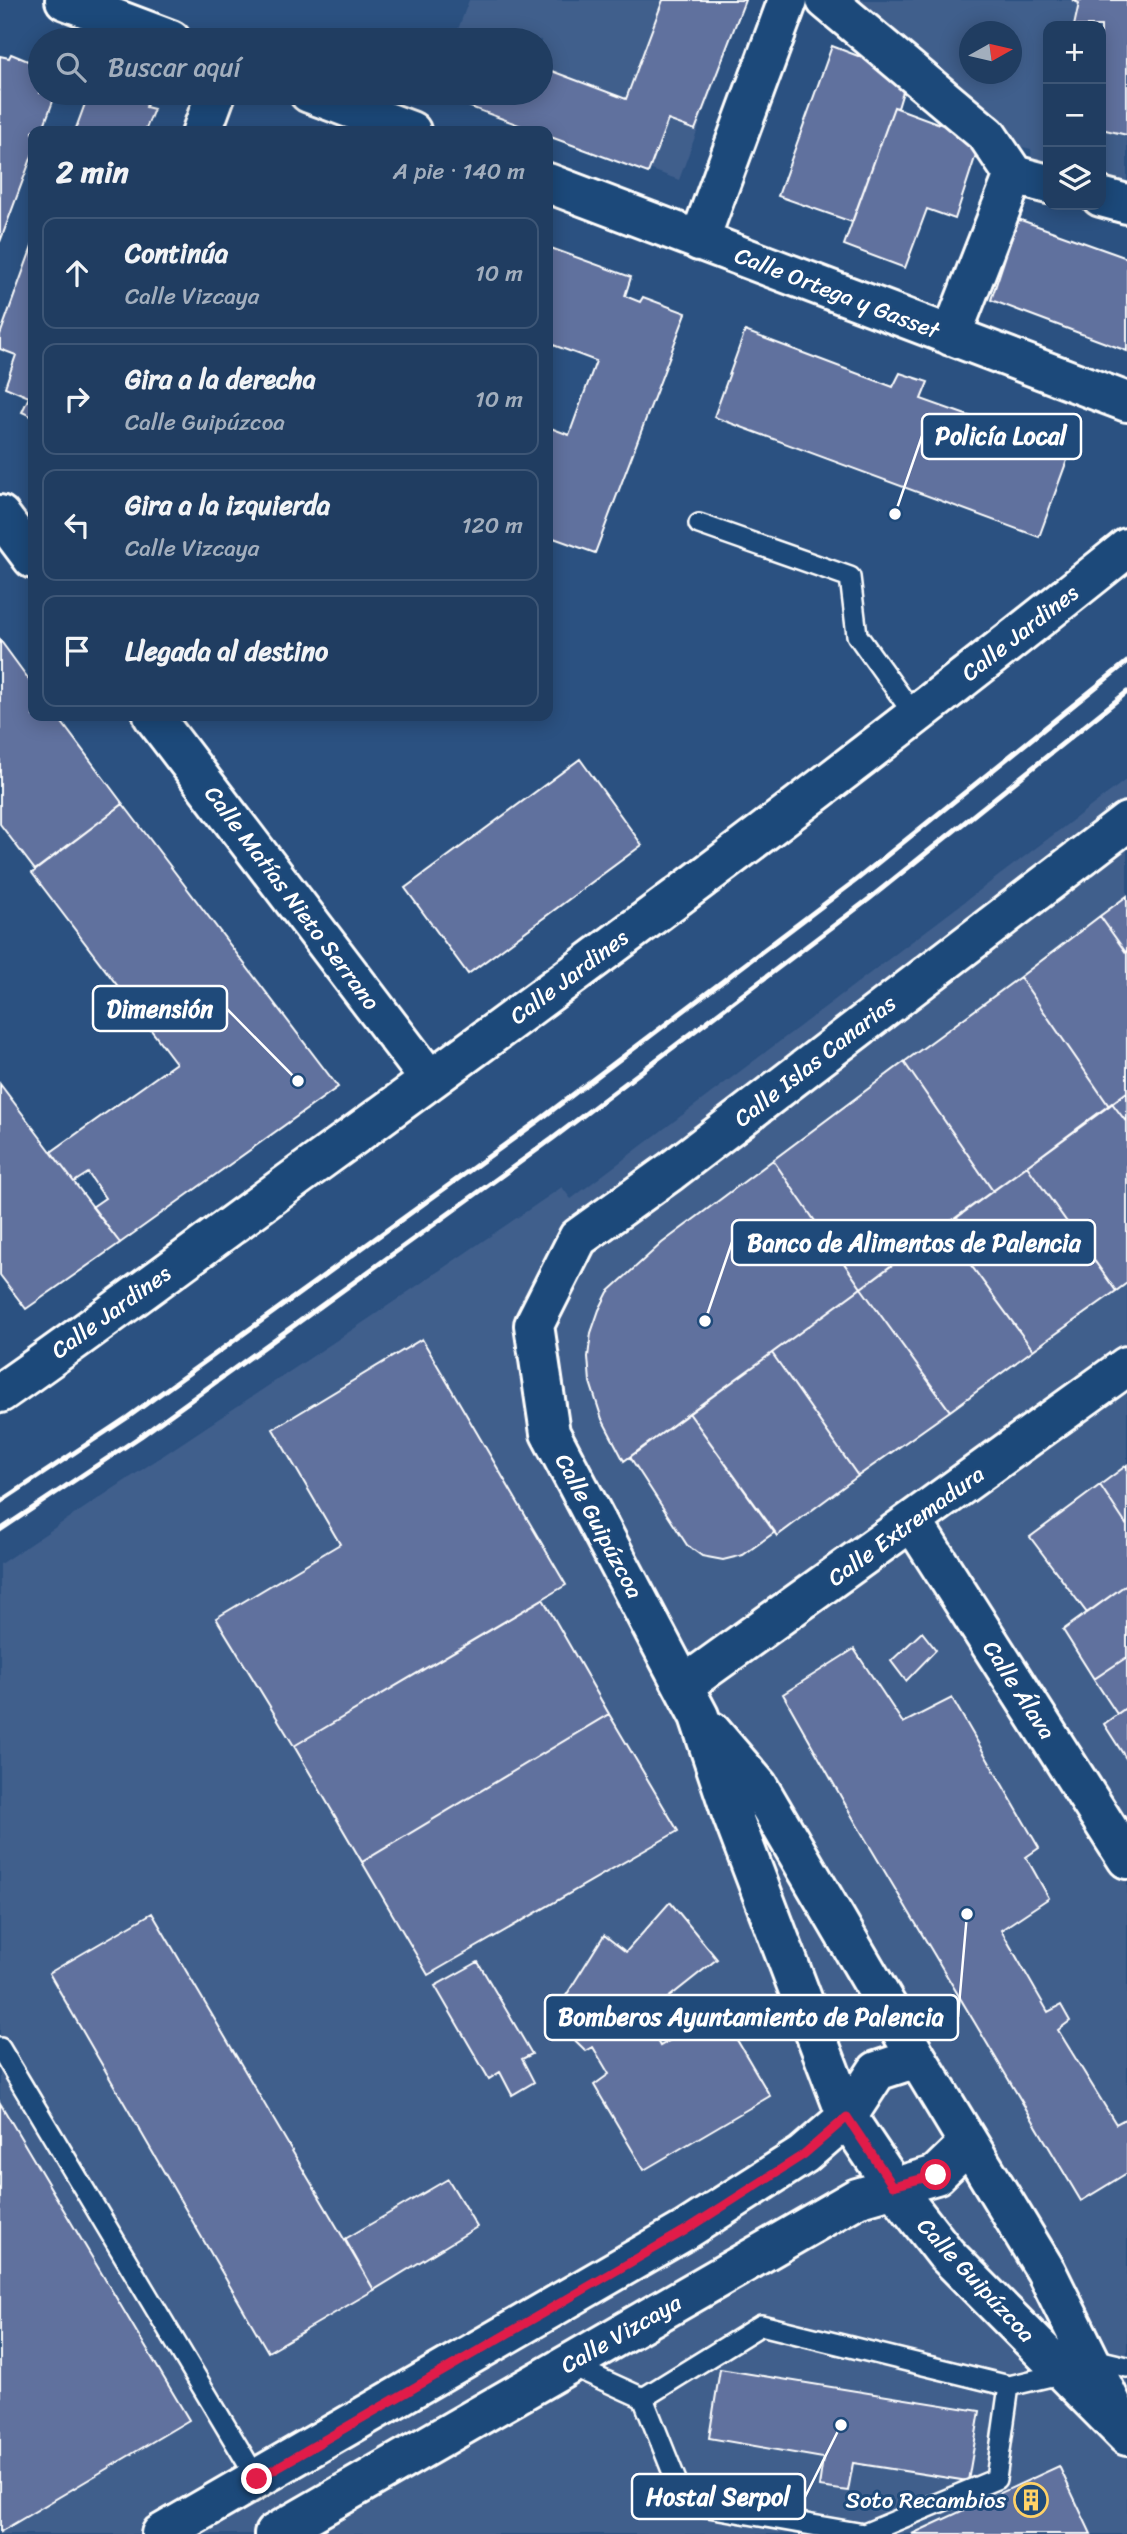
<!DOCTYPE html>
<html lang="es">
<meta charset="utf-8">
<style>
:root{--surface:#203d61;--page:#284467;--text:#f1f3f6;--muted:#a2aebd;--line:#3d5676}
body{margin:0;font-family:Sriracha,sans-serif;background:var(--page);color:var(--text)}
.controls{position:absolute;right:21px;top:21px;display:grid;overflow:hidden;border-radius:14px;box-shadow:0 4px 18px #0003}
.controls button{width:63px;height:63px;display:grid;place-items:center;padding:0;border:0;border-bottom:2px solid var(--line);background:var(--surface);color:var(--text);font:35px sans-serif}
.compass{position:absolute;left:959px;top:21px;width:63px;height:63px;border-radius:50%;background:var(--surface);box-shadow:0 4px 18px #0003;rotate:82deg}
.stop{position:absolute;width:21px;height:21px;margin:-16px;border:5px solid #e11d48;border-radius:50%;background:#fff}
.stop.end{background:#e11d48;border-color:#fff;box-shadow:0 2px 7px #0008}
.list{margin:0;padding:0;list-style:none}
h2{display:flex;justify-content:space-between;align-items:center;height:91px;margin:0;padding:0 28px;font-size:30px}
h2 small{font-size:23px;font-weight:400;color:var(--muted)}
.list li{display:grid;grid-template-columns:46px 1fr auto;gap:21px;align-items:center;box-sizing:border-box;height:112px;margin:0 14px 14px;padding:0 14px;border:2px solid var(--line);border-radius:14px}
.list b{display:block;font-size:26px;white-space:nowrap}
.list p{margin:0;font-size:23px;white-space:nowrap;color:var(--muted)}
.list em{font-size:23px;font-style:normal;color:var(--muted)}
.icon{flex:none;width:38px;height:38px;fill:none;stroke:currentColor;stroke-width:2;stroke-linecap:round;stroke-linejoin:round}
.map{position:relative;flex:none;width:1127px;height:2534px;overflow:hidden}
.search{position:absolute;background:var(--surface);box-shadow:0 4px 18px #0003;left:28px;top:28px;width:525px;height:77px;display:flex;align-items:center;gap:18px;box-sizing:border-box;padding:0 24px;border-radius:38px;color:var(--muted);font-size:26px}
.panel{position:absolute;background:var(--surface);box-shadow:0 4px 18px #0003;left:28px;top:126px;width:525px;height:595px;border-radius:14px}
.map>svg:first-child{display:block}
.built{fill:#3f5e8c;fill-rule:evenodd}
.building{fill:#60719e;stroke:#fff;stroke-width:2}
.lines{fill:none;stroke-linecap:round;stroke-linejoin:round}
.lane-casing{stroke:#fff;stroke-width:24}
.street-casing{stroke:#fff;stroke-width:44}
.lane{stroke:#1f4a7a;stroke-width:19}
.street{stroke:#1f4a7a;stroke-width:38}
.rail{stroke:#fff;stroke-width:5}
.route{stroke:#e11d48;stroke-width:9}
.labels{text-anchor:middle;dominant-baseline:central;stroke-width:6;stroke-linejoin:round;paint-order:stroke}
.street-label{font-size:23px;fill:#fff;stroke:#1f4a7a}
.poi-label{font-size:23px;fill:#fff;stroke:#1f4a7a;text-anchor:end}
.leader{fill:none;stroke:#fff;stroke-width:2.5}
.callout-dot{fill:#fff;stroke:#1f4a7a;stroke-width:2.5}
.callout{fill:#1f4a7a;stroke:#fff;stroke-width:2.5}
.callout-label{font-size:24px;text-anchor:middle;font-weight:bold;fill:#fff}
</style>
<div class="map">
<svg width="1127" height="2534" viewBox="0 0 1127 2534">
<rect width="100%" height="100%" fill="#2b5181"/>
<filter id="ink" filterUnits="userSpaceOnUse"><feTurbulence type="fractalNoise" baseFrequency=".0143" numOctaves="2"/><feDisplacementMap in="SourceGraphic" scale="14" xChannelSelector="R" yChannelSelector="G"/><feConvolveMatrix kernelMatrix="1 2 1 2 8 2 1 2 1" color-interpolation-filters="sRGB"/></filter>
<g filter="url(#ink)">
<path class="built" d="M469 0H746L679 180 443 93H541V40H454Z
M847 0H1127V204L1101 197V26H1048V184L1033 180 1031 149 992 140ZM970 32H1012V74H970Z
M1127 779V2534H0V1564L361 1324 562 1187 571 1199Z"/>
<path class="building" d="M663 0H745L695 130 668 120 648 173 548 136V131H535L465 105 470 93H541V67L626 99Z
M1072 0H1127V135L1101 129V26H1074L1079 3Z
M832 46 908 75 898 108 894 107 852 222 778 196Z
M11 54 40 66V93H56L42 131H33V153L0 242V56L9 58Z
M89 93H115L147 104 146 107 154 109 145 131H75Z
M894 107 981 139 955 219 927 209 905 268 844 245Z
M1018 219 1127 258V351L991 300Z
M33 244V417L22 412 29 397 5 387 16 355 0 349V335Z
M548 247 631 277 625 296 640 302 643 297 686 313 595 553 548 536V427L569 435 596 361 548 343Z
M745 331 893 387 900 373 928 382 921 399 1070 452 1039 537 714 417Z
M0 640 33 685V716H57L123 804 35 870 0 824Z
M580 759 642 845 468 974 405 888Z
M123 804 338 1087 120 1243 92 1207 105 1198 88 1173 74 1182 51 1152 176 1063 32 873Z
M1127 896V954L1100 916Z
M1100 916 1127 954V1092L1109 1106 1020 977Z
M1020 977 1109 1106 993 1191 904 1062Z
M904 1062 993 1191 861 1288 773 1160Z
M0 1084 120 1243 26 1309 0 1275Z
M1127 1092V1123L1112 1103Z
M1112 1103 1127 1123V1283L1116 1291 1027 1166Z
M773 1160 861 1288 624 1461 602 1419 590 1382 588 1357 591 1333 599 1310 608 1292 662 1243Z
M1027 1166 1116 1291 1033 1350 943 1227Z
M943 1227 1033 1350 950 1411 861 1288Z
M861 1288 950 1411 858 1476 772 1353Z
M422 1339 566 1585 294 1746 216 1618 340 1544 273 1429Z
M772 1353 858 1476 777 1536 689 1413Z
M689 1413 775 1532 743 1555 723 1560 702 1556 687 1545 630 1457Z
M1127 1465V1526L1100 1485Z
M1100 1485 1127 1526V1584L1087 1613 1030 1537Z
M1127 1584V1657L1094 1679 1063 1630Z
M543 1599 609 1714 362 1862 294 1746Z
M922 1632 936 1650 906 1681 891 1661Z
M854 1649 903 1723 952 1698 1039 1848 1026 1857 1049 1898 1001 1930 1048 2012 1061 2005 1070 2021 1058 2030 1116 2124 1127 2118V2173L1081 2201 857 1825 783 1694Z
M1127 1657V1707L1117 1714 1094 1679Z
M1127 1707V1760L1104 1724Z
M609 1714 678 1831 428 1975 362 1862Z
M670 1902 717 1959 644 2017 660 2046 720 2011 770 2096 644 2170 594 2085 609 2074 593 2047 586 2051 552 2018 604 1935 626 1952Z
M152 1913 374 2290 268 2352 49 1973Z
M478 1962 532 2054 522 2059 534 2082 512 2095 500 2072 489 2079 435 1986Z
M0 2103 189 2420 0 2532Z
M448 2179 477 2227 374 2290 345 2239Z
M720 2369 980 2411 968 2481 853 2463 848 2491 819 2487 823 2458 709 2438Z
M1059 2466 1091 2534H912Z"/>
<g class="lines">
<g class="lane-casing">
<path id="lane" d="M699 524 850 577 857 635 915 716
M0 2048 257 2479
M1089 2358 1127 2367
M568 2364 643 2398 761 2325 1009 2386 996 2479 864 2534 685 2503 643 2398
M1009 2386 1064 2373"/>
</g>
<g class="street-casing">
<path id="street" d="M65 0 171 40
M826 0 987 135 1014 175
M309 93 411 131
M202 131 216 93
M548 183 1127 402
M1101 197 1127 204
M699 241 788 0
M951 336 1014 175 1048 184
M0 515 33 559
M153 716 430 1080
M1127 822 670 1172 578 1238 534 1325 550 1433 699 1716 731 1812 847 2117 893 2186 946 2254 1127 2436
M0 1393C107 1319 210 1240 315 1164 590 964 863 761 1127 548
M912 1521 1127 1859
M684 1685 1127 1366
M711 1731 758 1786 917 2058 1046 2271 1114 2409
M161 2534 686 2230 803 2155 847 2117 877 2071 917 2058
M274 2534 857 2198 936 2175 968 2144"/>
</g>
<use href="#lane" class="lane"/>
<use href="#street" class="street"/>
<path class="rail" d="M0 1502 128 1417 538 1121 855 881 1127 662
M0 1530 141 1436 552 1139 869 899 1127 692"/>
</g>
</g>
<g class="lines" filter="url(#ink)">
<path class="route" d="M257 2479 686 2230 803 2155 847 2117 893 2186 936 2175"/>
</g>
<defs>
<g id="building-ring" transform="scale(1.75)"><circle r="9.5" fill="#1f4a7a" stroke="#ffd166" stroke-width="1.5"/><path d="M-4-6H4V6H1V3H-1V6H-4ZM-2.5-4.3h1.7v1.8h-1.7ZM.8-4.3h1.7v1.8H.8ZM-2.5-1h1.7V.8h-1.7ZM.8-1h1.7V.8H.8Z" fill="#ffd166"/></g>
</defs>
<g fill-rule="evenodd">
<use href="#building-ring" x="1031" y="2500"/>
</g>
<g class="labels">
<g class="street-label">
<text transform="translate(837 293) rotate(21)">Calle Ortega y Gasset</text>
<text transform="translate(1020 633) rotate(-38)">Calle Jardines</text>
<text transform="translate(292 898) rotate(53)">Calle Matías Nieto Serrano</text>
<text transform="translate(569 977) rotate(-37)">Calle Jardines</text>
<text transform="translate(815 1061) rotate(-38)">Calle Islas Canarias</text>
<text transform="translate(111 1312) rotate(-36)">Calle Jardines</text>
<text transform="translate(599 1526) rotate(62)">Calle Guipúzcoa</text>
<text transform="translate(906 1526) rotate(-36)">Calle Extremadura</text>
<text transform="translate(1019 1690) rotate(57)">Calle Álava</text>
<text transform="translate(976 2280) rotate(47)">Calle Guipúzcoa</text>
<text transform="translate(621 2334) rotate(-30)">Calle Vizcaya</text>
</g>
<g class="poi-label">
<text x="1006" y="2500">Soto Recambios</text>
</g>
</g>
<path class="leader" d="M895 514L922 436M298 1081L227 1009M705 1321L732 1242M967 1914L958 2017M841 2425L805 2497"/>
<g class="callout-dot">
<circle cx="895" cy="514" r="7"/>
<circle cx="298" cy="1081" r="7"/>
<circle cx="705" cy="1321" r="7"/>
<circle cx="967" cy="1914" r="7"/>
<circle cx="841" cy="2425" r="7"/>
</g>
<g class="callout">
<rect x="922" y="414" width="159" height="45" rx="7"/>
<rect x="93" y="986" width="134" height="45" rx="7"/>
<rect x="732" y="1220" width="363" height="45" rx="7"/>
<rect x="545" y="1995" width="413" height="45" rx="7"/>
<rect x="632" y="2474" width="173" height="45" rx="7"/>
</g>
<g class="callout-label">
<text x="1001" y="444">Policía Local</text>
<text x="160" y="1017">Dimensión</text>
<text x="914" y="1251">Banco de Alimentos de Palencia</text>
<text x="751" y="2025">Bomberos Ayuntamiento de Palencia</text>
<text x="718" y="2505">Hostal Serpol</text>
</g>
</svg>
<div class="controls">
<button>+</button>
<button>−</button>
<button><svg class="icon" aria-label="layers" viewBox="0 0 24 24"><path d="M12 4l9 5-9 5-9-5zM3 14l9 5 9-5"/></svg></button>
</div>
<svg class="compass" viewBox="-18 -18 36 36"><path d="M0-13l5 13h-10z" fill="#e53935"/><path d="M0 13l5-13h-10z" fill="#a2aebd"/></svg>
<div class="stop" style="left:936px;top:2175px"></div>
<div class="stop end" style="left:257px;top:2479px"></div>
<div class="search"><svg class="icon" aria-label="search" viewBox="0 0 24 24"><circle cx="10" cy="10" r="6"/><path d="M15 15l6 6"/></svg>Buscar aquí</div>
<section class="panel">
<h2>2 min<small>A pie · 140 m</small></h2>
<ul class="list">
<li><svg class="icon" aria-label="ahead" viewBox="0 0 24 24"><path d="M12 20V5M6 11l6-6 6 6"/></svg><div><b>Continúa</b><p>Calle Vizcaya</p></div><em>10 m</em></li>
<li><svg class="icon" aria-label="right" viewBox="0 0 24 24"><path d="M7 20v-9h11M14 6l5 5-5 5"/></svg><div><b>Gira a la derecha</b><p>Calle Guipúzcoa</p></div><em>10 m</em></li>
<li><svg class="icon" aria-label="left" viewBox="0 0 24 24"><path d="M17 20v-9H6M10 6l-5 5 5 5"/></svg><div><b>Gira a la izquierda</b><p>Calle Vizcaya</p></div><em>120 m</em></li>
<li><svg class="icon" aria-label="arrive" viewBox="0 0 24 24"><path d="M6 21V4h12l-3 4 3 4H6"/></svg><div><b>Llegada al destino</b></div></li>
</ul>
</section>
</div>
